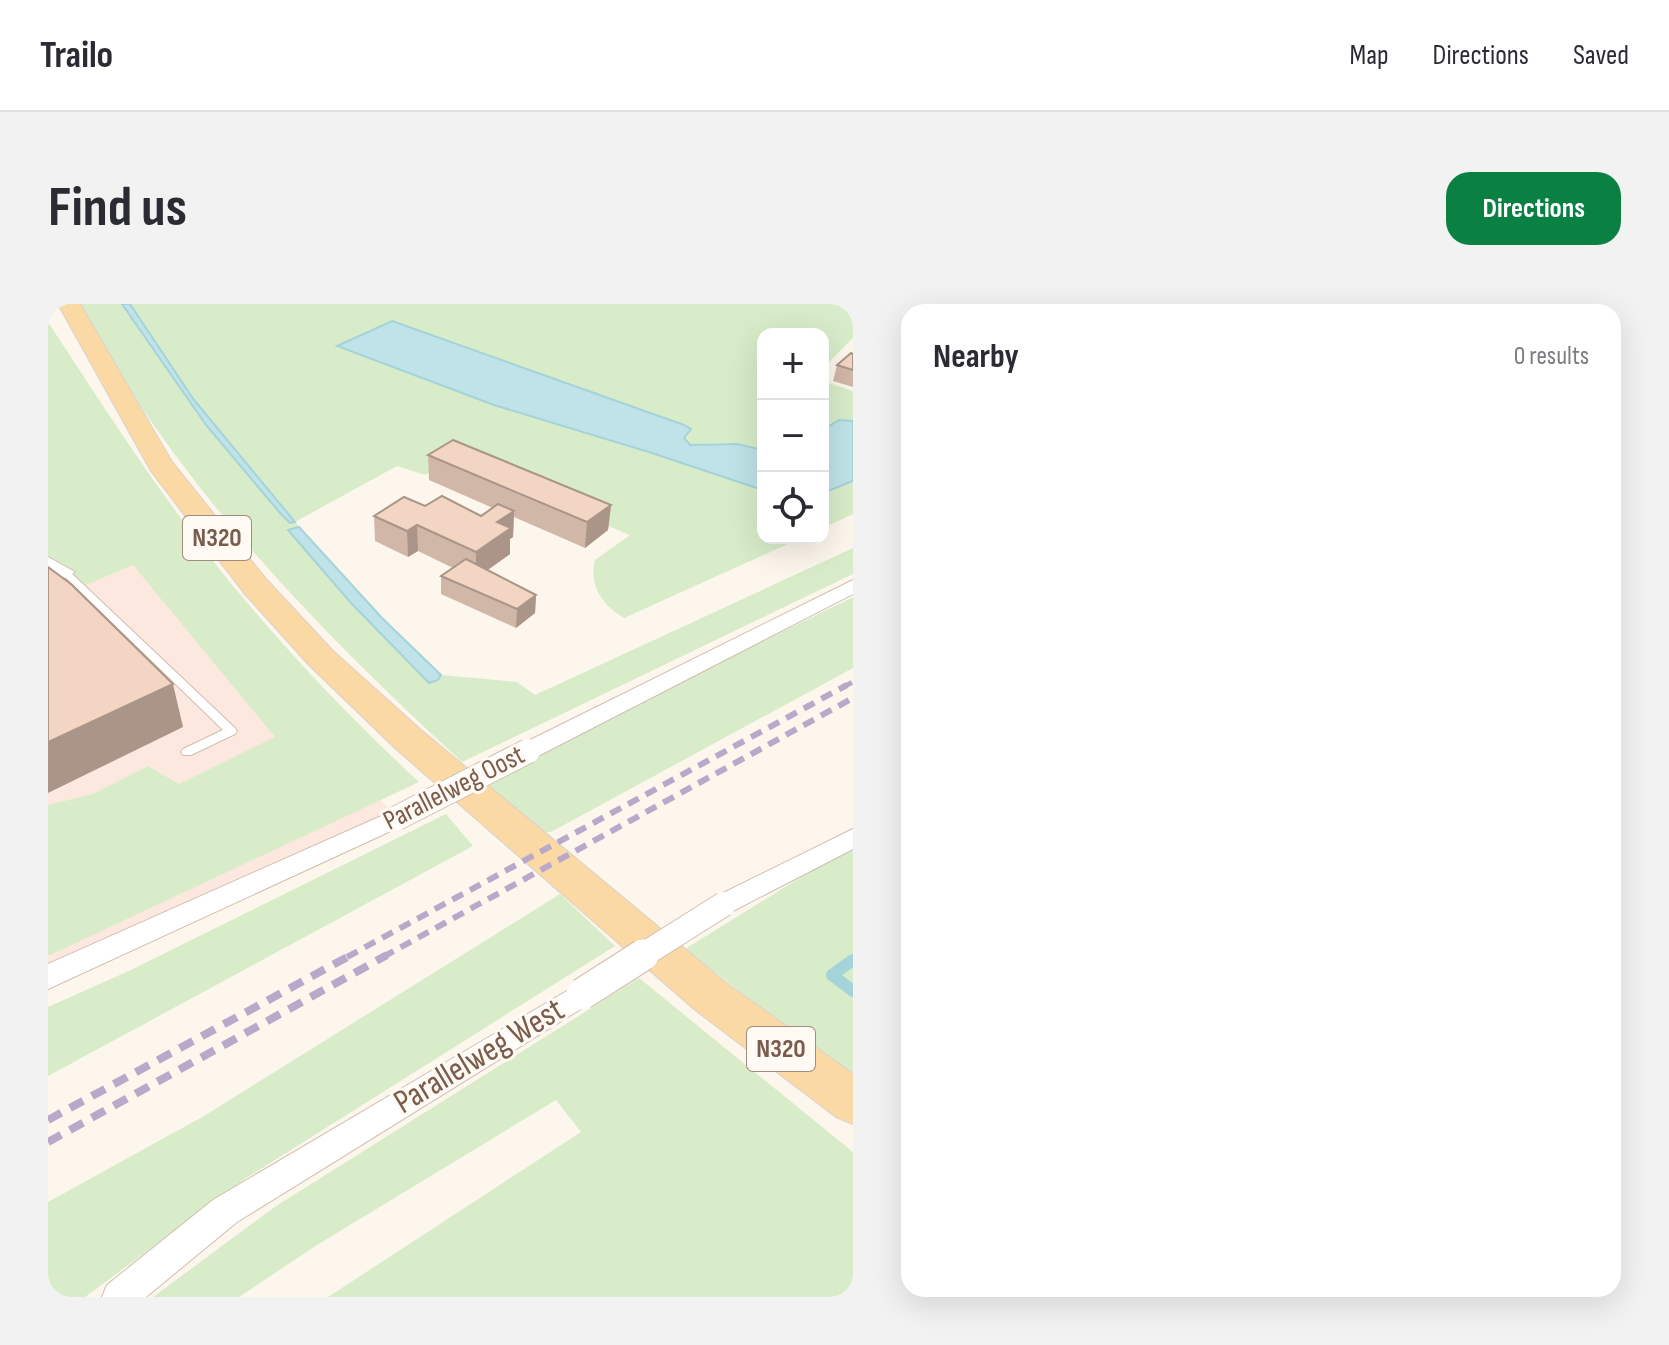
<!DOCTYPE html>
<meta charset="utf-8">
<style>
:root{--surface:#fff;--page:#f2f2f3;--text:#2b2b33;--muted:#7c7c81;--line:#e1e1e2;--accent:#0b8043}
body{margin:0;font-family:"Sofia Sans Condensed",sans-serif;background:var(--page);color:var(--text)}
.controls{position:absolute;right:24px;top:24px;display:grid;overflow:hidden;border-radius:16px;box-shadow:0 8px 32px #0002}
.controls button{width:72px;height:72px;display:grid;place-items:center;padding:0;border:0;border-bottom:2px solid var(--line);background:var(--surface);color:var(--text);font:40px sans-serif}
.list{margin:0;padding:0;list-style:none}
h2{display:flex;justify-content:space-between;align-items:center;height:104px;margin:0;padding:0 32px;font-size:34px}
h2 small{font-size:26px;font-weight:400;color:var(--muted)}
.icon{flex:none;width:44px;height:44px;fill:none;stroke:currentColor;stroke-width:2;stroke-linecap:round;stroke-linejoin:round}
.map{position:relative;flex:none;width:805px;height:993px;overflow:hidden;border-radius:24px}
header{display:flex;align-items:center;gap:48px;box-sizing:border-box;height:112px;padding:0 40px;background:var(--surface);border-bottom:2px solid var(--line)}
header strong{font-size:38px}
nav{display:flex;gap:44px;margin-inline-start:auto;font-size:28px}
.intro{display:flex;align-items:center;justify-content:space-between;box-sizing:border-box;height:192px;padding:0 48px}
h1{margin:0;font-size:56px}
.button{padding:20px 36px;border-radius:24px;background:var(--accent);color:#fff;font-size:28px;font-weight:700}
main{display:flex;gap:48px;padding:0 48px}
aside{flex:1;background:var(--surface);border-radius:24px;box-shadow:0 8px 32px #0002}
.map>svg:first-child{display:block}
.commercial{fill:#fde8e0}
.green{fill:#d8ecc9}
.water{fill:#bfe3e8;stroke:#a5d3da;stroke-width:2}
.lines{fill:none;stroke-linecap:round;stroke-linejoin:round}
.stream{stroke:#a5d3da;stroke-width:12}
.service-casing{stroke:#d1beb0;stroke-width:2}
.minor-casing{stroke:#d1beb0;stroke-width:2}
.primary-casing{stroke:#dad1cd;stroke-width:2}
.service{fill:#fff;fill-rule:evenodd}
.minor{fill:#fff;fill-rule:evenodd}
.primary{fill:#fbd9a5;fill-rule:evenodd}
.rail-far2{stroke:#b9a8c9;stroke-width:5;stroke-dasharray:10 6;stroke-linecap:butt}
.rail-far1{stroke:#b9a8c9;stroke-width:6;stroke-dasharray:12 8;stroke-linecap:butt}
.rail{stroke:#b9a8c9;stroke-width:8;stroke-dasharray:15 10;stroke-linecap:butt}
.minor-bridge-far1-casing{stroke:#d1beb0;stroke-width:26;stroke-linecap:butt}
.minor-bridge-casing{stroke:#d1beb0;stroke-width:33;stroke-linecap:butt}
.minor-bridge-far1{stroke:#fff;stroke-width:24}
.minor-bridge{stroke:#fff;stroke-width:31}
.wall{fill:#d1b7a8}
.shaded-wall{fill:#aa9588}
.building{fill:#f3d5c3;stroke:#aa9588;stroke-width:2}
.labels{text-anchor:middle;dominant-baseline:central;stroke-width:6;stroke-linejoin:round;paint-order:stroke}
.shield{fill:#fffaf3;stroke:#a28b7f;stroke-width:2}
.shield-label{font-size:26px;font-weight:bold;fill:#7a5c4d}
.street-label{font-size:28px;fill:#7a5c4d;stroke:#fffaf3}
.near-street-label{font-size:34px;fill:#7a5c4d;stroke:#fffaf3}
</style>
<header>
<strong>Trailo</strong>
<nav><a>Map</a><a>Directions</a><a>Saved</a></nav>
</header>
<div class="intro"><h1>Find us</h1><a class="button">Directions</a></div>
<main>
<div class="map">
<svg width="805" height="993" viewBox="0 0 805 993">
<rect width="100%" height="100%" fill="#fdf6ec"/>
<path class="commercial" d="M0 76 173 325 349 514 0 673Z"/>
<path class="green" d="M32 0H805V34L775 64V30H715V146L671 139 641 141 636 134V121L442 54 290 42 446 101 604 149 715 186V234H753L576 314C554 301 541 282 547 256L582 231 405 157 377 171 349 162 247 218 334 314 393 371 469 378 487 391 805 244V270L414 458C304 357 199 252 112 130 82 89 57 44 32 0Z
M0 18C59 108 118 200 186 283 243 352 305 417 371 478L0 652V501L45 490 100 462 131 480 227 433 85 261 0 297Z
M775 77 805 87V117L779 122 775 126Z
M805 177V210L775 224V189Z
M805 293V364L503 528H492L435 476Z
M398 510 425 542 0 772V703L83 666Z
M805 541V776L637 645Z
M512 590 567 642 200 873 37 993H0V898L156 812Z
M591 674 805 848V993H280L533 828 508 796 269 941 191 993H105L228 902Z"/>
<path class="water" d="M74 0H82L146 96 247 218 242 219 232 209 158 121Z
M344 17 636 121 643 125 636 134 642 141 689 140 715 146V186L604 149 446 101 289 42Z
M791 116 805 117V177L775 189V126Z
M251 223 334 314 393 371 390 376 381 379 303 299 240 226Z"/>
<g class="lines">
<path class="stream" d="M805 656 784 671 805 687"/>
<g class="service-casing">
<path id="service" d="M17 265 20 266 187 424 189 427 187 430 143 451H135L133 448 135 445 175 426 14 270V266Z"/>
</g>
<g class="minor-casing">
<path id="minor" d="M0 253 27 268 17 274 0 267Z
M805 276V290L488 453H472L469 447 472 441Z
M349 505 358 508 361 514 358 520 0 685V660Z
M805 525V545L685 607 676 610 667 607 663 600 667 593Z
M534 678 544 682 548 690 544 698 189 918 98 993H54L59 981 165 896Z"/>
</g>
<g class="primary-casing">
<path id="primary" d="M10 0H32L124 158 218 275 285 347 373 426 678 679 805 770V820L788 813 646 705 347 444 261 361 196 289 103 167Z"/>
</g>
<use href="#service" class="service"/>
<use href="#minor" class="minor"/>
<use href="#primary" class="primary"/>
<path class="rail-far2" d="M795 383 805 378"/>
<path class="rail-far1" d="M299 653 799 381
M335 653 805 394"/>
<path class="rail" d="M0 816 303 651
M0 838 339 651"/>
<g class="minor-bridge-far1-casing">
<path id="minor-bridge-far1" d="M349 514 480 447
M592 653 676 600"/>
</g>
<g class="minor-bridge-casing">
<path id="minor-bridge" d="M534 690 595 651"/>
</g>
<use href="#minor-bridge-far1" class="minor-bridge-far1"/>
<use href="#minor-bridge" class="minor-bridge"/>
</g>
<path class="wall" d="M805 50V83L785 77 789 61Z
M380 151 563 201 560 226 537 244 466 213 465 233 462 235V250L440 266 488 291 487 309 468 324 393 290V272L405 264 370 247 360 253 327 237 326 212 377 202 433 212 445 204 381 176Z"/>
<path class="shaded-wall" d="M563 201 560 226 537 244 539 218Z
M466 207 465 233 462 235V250L428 274V248L449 218Z
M369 221 370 247 360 253 359 227Z
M488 291 487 309 468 324 469 305Z
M125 380 135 423 0 489V438Z"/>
<path class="building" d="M803 49 805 50V66L789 61Z
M405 136 563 201 539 218 380 151Z
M394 192 433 212 450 200 466 207 449 218 463 224 428 248 369 221 359 227 326 212 356 193 377 202Z
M418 255 488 291 469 305 393 272Z
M0 263 23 280 125 380 0 438Z"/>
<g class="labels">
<g class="shield">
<rect x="135" y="212" width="68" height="44" rx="6"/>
<rect x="699" y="723" width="68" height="44" rx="6"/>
</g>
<g class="shield-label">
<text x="169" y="234">N320</text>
<text x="733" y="745">N320</text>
</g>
<g class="street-label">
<text transform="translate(406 484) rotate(-27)">Parallelweg Oost</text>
</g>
<g class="near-street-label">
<text transform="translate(431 752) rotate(-31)">Parallelweg West</text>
</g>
</g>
</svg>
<div class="controls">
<button>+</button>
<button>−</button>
<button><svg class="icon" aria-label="locate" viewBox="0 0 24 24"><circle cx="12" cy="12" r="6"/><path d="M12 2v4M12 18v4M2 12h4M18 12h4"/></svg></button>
</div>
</div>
<aside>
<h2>Nearby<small>0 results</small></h2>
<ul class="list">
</ul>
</aside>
</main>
